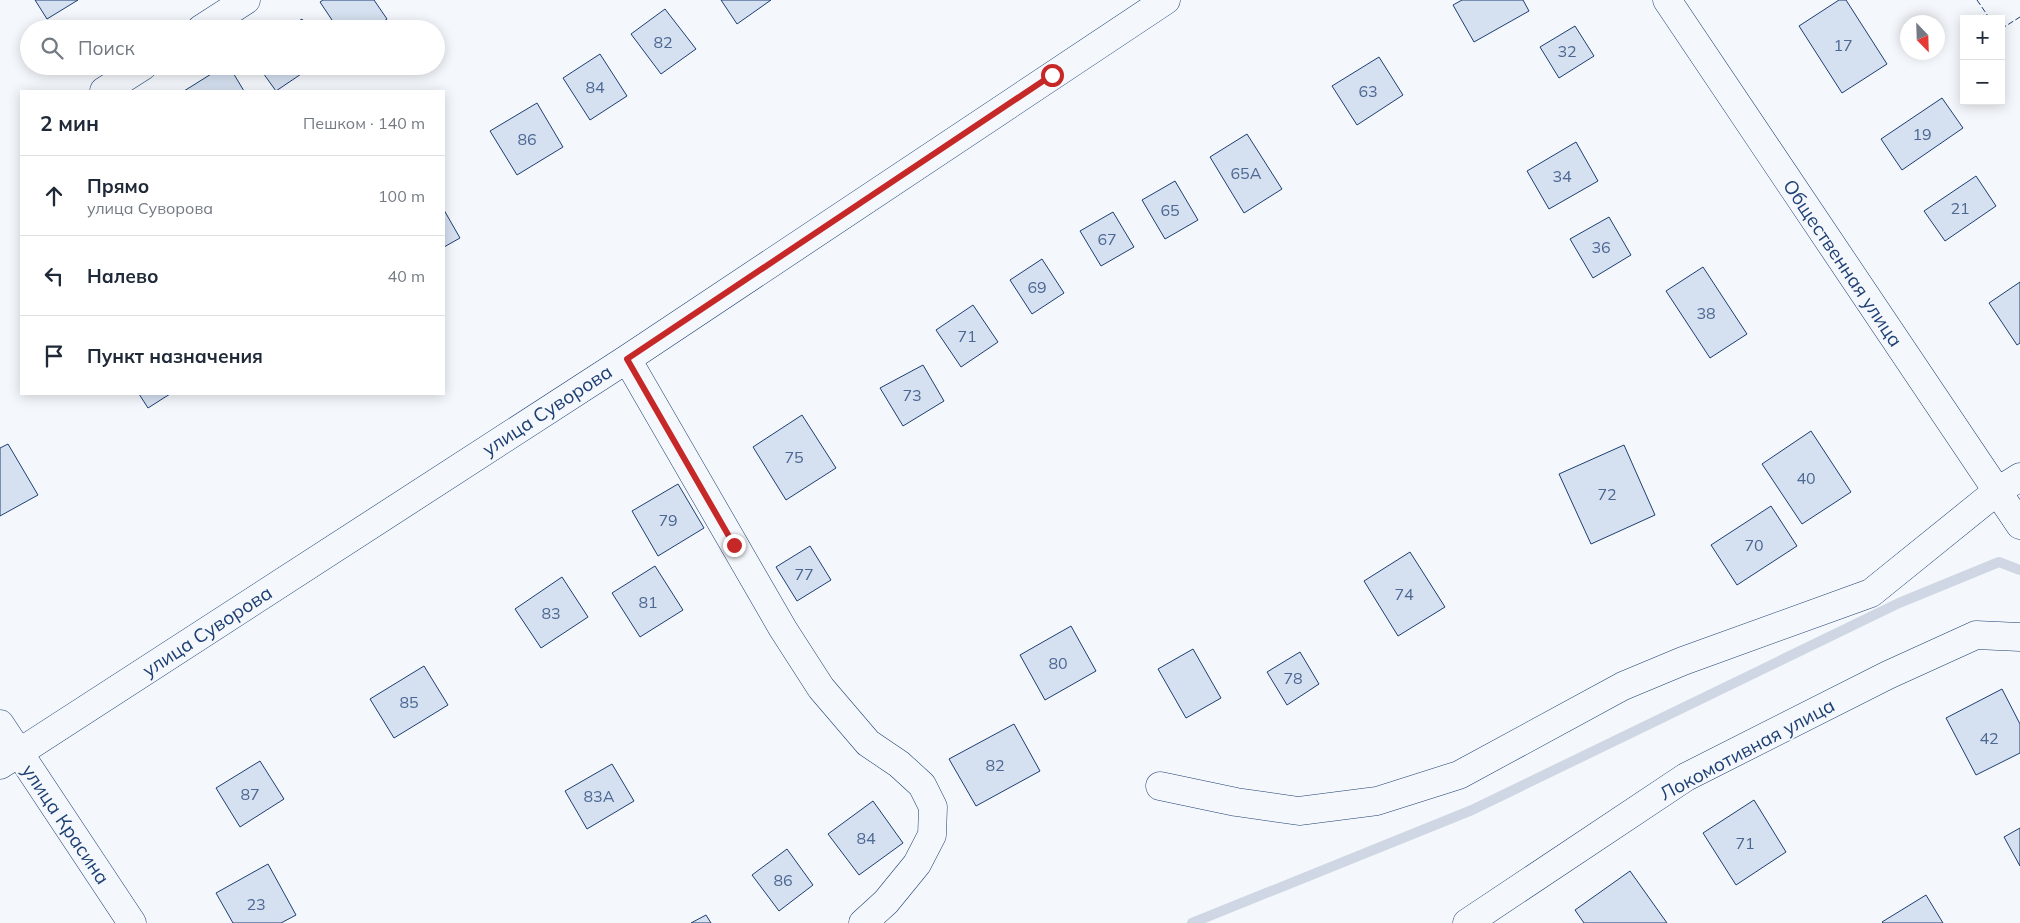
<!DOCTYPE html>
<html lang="ru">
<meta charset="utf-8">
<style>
:root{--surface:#fff;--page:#f6f6f7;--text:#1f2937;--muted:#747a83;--line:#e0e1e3}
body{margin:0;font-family:Mulish,sans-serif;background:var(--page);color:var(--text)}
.controls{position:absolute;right:15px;top:15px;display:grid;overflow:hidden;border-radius:0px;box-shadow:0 2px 12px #0003}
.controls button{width:45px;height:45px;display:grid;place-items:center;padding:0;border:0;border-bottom:1px solid var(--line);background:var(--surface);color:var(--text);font:25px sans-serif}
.compass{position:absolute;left:1900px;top:15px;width:45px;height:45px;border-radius:50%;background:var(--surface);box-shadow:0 2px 12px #0003;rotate:157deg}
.stop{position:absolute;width:15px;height:15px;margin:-11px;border:4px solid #c62828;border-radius:50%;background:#fff}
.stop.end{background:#c62828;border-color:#fff;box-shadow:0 1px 5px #0008}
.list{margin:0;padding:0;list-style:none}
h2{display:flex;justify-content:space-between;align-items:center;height:65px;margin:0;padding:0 20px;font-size:21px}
h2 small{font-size:16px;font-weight:400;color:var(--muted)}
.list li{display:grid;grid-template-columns:32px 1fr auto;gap:15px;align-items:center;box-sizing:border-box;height:80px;padding:0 20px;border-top:1px solid var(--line)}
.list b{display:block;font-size:19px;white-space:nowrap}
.list p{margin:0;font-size:16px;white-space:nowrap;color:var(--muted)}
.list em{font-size:16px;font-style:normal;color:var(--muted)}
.icon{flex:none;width:28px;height:28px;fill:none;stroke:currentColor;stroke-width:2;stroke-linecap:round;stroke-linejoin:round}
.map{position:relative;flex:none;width:2020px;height:923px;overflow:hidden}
.search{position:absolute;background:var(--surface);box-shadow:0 2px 12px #0003;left:20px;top:20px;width:425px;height:55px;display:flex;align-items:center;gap:12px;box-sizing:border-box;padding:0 18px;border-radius:28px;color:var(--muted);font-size:19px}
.panel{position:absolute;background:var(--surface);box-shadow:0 2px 12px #0003;left:20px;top:90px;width:425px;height:305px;border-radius:0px}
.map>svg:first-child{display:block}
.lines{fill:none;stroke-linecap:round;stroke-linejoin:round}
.stream{stroke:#cfd7e4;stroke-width:10}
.building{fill:#d5e0f0;stroke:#1d3f73}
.minor-casing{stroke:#1d3f73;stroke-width:29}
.minor{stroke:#f4f7fb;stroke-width:28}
.fence{stroke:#1d3f73;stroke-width:1;stroke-dasharray:6 2.5;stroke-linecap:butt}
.route{stroke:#c62828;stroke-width:6}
.labels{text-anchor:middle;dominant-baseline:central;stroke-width:4;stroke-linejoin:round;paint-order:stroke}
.number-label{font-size:16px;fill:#4b6792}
.street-label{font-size:19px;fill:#1d3f73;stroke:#f4f7fb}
</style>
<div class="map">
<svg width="2020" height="923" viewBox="0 0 2020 923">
<rect width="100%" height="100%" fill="#f4f7fb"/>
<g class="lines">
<path class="stream" d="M1192 923 1472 810 1899 603 1999 562 2020 570"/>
</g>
<path class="building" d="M35 0H78L47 19Z
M323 0H374L387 19 374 29H338L320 2Z
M721 0H771L737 24Z
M1462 0H1523L1529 11 1474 42 1453 5Z
M1839 0H1846L1887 64 1842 93 1799 26Z
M665 9 696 49 661 74 631 34Z
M302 19 308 29H286Z
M1575 26 1594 56 1559 78 1540 47Z
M600 54 627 96 590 120 563 78Z
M1379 57 1403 95 1357 125 1332 86Z
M224 66H229L244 91H184Z
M258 66H313L276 91Z
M1942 98 1963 128 1902 170 1881 139Z
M537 103 563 147 517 175 490 131Z
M1247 134 1282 189 1244 213 1210 157Z
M1576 142 1598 181 1549 209 1527 171Z
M1976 176 1996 206 1945 241 1924 211Z
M1175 181 1198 220 1165 239 1142 200Z
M444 210 460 238 444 247Z
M1113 212 1134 247 1101 266 1080 231Z
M1609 217 1631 255 1593 278 1570 239Z
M1042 259 1064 293 1032 314 1010 280Z
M1703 267 1747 334 1710 358 1666 291Z
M2020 282V343L2017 345 1989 303Z
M973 305 998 342 961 367 936 330Z
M923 365 944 401 903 426 880 388Z
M139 394H170L148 408Z
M802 415 836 468 786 500 753 447Z
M1811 431 1851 492 1802 524 1762 464Z
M8 444 38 495 0 516V448Z
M1624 445 1655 515 1591 544 1559 474Z
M678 484 704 528 658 556 632 511Z
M1771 506 1797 546 1737 585 1711 545Z
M810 546 831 580 797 601 776 567Z
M1410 552 1445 607 1398 636 1364 581Z
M655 566 683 610 640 637 612 593Z
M562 577 588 617 541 648 515 609Z
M1071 626 1096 671 1045 700 1020 655Z
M1193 649 1221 698 1186 718 1158 669Z
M1300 652 1319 684 1287 705 1267 672Z
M424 666 448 705 394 738 370 699Z
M2002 689 2020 724V753L1976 775 1946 718Z
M1014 724 1040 771 976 806 949 759Z
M260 761 284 799 240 827 216 788Z
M612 764 634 801 587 829 565 791Z
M1754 800 1786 852 1736 885 1703 833Z
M873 801 903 843 859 875 828 834Z
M2020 828V866L2004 837Z
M787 849 813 885 779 911 752 875Z
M268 864 296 915 281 923H233L216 893Z
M1630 871 1667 923H1584L1575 910Z
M1926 895 1943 923H1883L1882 922Z
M706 915 711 923H691Z"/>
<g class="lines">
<g class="minor-casing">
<path id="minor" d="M1667 0 2020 525
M201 29 246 0
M104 91 143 66
M627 359 783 629 821 688 868 743 899 764 922 785 933 807 932 835 917 864 886 902 863 923
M0 724 132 923
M0 765 627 359 1166 0
M1160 786 1236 802 1299 811 1377 801 1459 775 1623 686 1683 661 1871 593 1996 492 2020 477
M1467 923 1686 777 1888 675 1976 635 2020 637"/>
</g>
<use href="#minor" class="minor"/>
<path class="fence" d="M1977 0 1990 19
M2001 29 2020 17"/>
</g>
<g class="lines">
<path class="route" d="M734 545 627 359 1052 75"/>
</g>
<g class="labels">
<g class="number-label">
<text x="663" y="42">82</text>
<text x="1843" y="45">17</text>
<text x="1567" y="51">32</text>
<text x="595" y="87">84</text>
<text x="1368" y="91">63</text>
<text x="1922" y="134">19</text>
<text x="527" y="139">86</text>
<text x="1246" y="173">65А</text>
<text x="1562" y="176">34</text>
<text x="1960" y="208">21</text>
<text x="1170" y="210">65</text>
<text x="1107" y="239">67</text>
<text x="1601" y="247">36</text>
<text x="1037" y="287">69</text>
<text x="1706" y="313">38</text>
<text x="967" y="336">71</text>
<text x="912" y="395">73</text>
<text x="794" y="457">75</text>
<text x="1806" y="478">40</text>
<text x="1607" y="494">72</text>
<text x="668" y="520">79</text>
<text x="1754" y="545">70</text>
<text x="804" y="574">77</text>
<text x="1404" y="594">74</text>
<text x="648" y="602">81</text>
<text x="551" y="613">83</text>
<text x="1058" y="663">80</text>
<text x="1293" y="678">78</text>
<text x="409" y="702">85</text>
<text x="1989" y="738">42</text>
<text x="995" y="765">82</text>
<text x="250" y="794">87</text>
<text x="599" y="796">83А</text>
<text x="866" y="838">84</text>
<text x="1745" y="843">71</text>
<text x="783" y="880">86</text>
<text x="256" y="904">23</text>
</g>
<g class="street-label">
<text transform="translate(1843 263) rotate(56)">Общественная улица</text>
<text transform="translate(547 410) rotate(-33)">улица Суворова</text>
<text transform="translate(207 631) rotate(-33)">улица Суворова</text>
<text transform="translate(1747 749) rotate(-28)">Локомотивная улица</text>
<text transform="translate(66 824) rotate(56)">улица Красина</text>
</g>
</g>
</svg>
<div class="controls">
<button>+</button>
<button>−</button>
</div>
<svg class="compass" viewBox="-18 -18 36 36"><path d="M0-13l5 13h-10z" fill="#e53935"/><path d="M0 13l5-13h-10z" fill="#747a83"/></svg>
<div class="stop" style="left:1052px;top:75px"></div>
<div class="stop end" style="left:734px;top:545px"></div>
<div class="search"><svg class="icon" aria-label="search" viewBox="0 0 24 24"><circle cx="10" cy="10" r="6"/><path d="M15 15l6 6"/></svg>Поиск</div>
<section class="panel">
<h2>2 мин<small>Пешком · 140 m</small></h2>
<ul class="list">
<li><svg class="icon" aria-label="ahead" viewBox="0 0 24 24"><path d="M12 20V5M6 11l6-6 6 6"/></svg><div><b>Прямо</b><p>улица Суворова</p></div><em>100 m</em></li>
<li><svg class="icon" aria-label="left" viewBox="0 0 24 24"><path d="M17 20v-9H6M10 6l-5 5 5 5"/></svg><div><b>Налево</b></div><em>40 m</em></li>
<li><svg class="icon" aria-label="arrive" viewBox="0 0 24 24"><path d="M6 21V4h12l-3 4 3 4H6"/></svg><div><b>Пункт назначения</b></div></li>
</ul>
</section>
</div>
